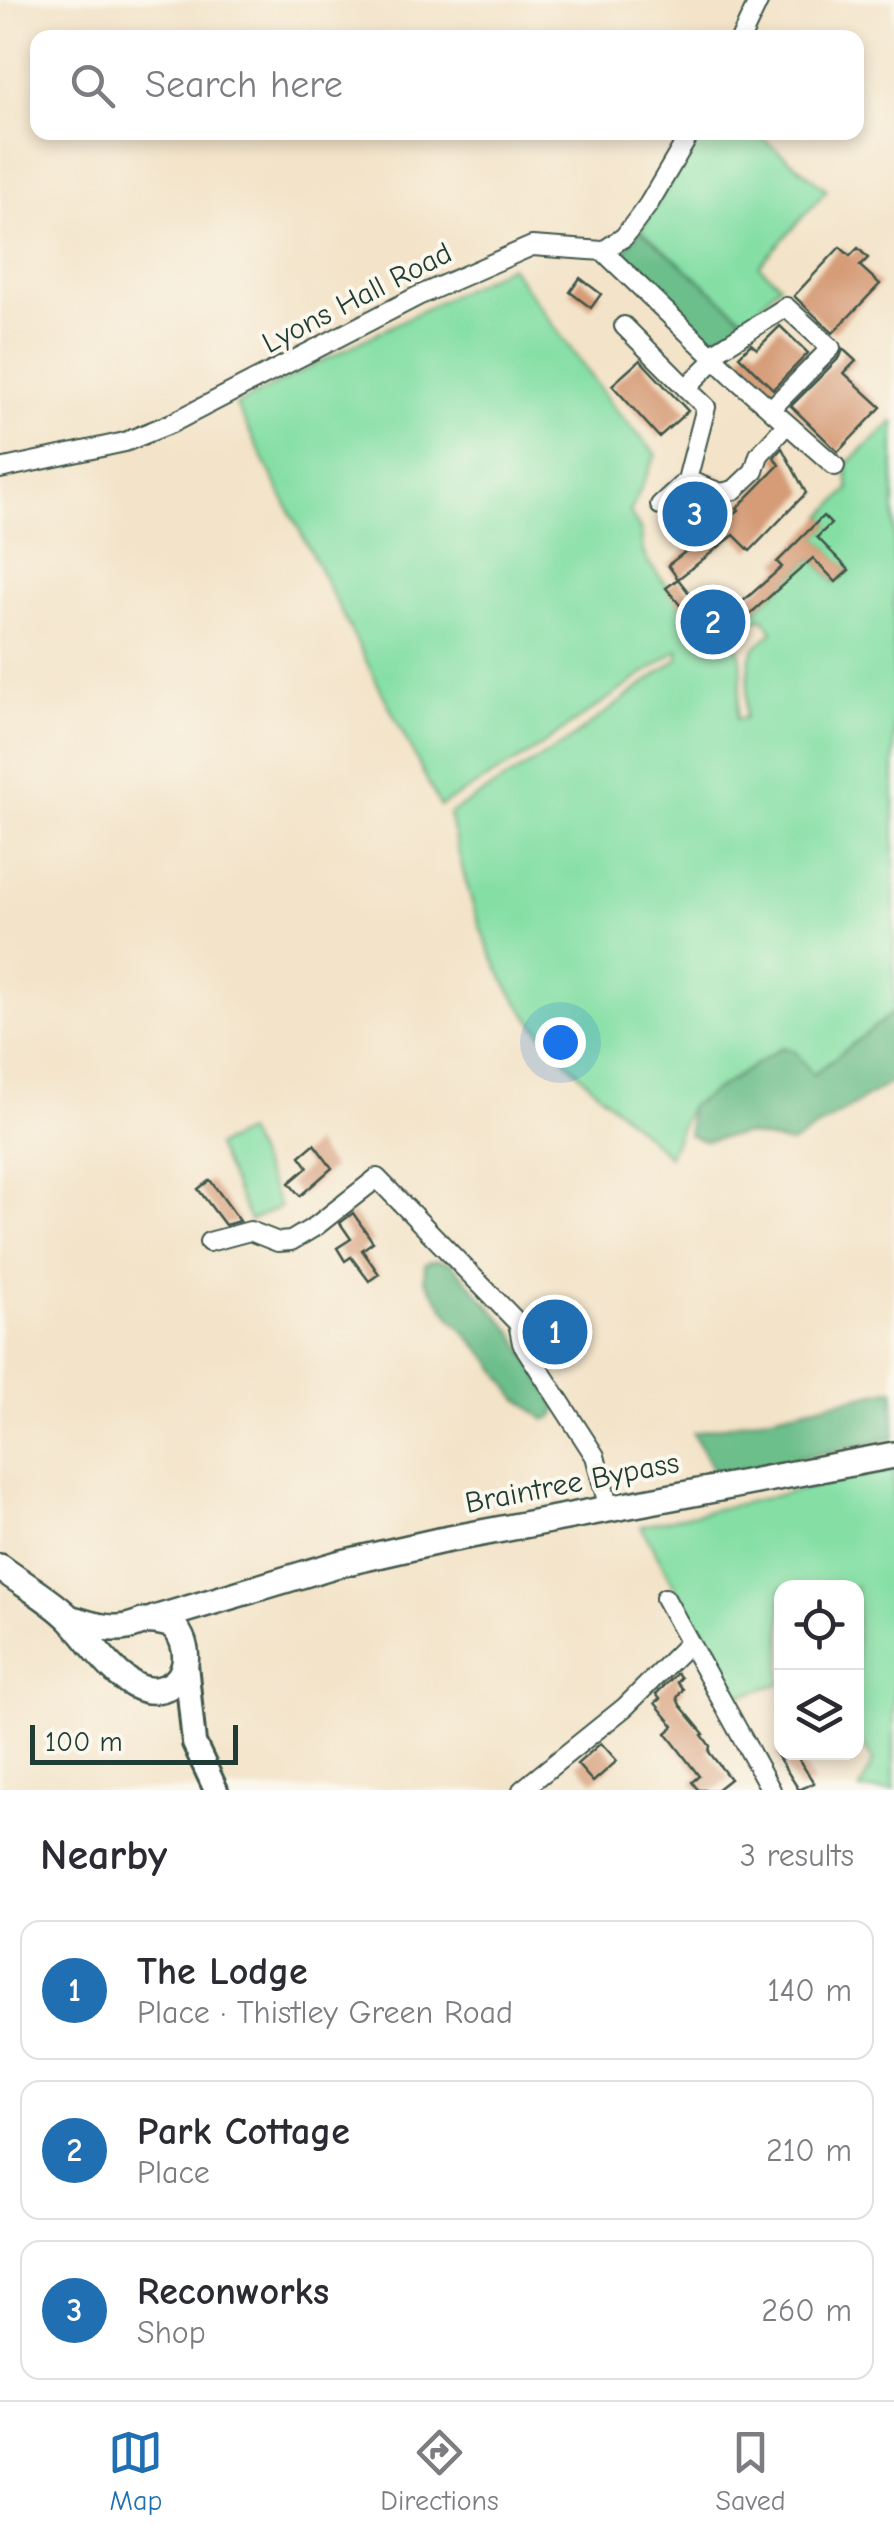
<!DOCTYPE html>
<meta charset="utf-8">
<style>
:root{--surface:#fff;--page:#f7f7f7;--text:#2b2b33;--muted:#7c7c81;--line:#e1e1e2;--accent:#1f6fb2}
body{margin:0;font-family:"Comic Neue",sans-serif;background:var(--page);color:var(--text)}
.controls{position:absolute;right:30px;bottom:30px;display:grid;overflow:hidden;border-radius:20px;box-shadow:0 5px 15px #0003}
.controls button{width:90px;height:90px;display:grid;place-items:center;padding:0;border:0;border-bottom:2px solid var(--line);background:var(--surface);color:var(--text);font:50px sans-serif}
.scale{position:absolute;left:30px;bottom:25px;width:208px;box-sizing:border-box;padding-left:10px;border:5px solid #1f3d34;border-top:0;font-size:28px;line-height:35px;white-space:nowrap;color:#1f3d34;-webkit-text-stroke:8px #fbf7ec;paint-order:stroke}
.you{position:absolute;left:560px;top:1042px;width:35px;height:35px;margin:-25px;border:8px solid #fff;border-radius:50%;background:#1a73e8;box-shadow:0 0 0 15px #1a73e833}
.badge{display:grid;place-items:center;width:65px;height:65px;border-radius:50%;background:var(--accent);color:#fff;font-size:32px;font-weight:700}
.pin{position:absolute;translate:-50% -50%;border:5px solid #fff;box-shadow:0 2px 10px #0006}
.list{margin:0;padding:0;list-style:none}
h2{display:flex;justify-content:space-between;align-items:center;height:130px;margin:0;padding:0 40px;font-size:42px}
h2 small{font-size:32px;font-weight:400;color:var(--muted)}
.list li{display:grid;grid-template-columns:65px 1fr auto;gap:30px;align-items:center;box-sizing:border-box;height:140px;margin:0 20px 20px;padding:0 20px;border:2px solid var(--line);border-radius:20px}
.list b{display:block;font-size:38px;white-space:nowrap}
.list p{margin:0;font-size:32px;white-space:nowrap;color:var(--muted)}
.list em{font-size:32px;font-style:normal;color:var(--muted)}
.icon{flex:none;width:55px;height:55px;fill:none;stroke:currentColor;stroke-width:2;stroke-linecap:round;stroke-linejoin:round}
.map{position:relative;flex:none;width:894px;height:1790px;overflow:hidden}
.search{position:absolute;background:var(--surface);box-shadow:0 5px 15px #0003;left:30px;right:30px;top:30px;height:110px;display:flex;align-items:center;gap:25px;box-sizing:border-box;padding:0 35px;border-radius:20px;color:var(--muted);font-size:38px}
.sheet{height:610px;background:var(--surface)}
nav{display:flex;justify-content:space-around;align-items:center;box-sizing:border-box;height:140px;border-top:2px solid var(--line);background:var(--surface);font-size:28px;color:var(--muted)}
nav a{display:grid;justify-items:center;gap:5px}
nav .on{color:var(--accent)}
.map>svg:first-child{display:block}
.green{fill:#85dfa5;stroke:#528e6c;stroke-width:2.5}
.forest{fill:#6cbe8a;stroke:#467e5f;stroke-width:2.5}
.building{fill:#d69c78}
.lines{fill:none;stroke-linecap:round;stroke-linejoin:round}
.minor-casing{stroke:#3f564a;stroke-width:22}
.major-casing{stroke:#3f564a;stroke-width:28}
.highway-casing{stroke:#3f564a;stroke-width:30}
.minor{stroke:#fff;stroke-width:18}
.major{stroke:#fff;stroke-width:22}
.highway{stroke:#fff;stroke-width:25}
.labels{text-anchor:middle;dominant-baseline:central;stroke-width:8;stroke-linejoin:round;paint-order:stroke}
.street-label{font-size:30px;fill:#1f3d34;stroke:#fbf7ec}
</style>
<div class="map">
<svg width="894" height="1790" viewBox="0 0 894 1790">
<rect width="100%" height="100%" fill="#fbf7ec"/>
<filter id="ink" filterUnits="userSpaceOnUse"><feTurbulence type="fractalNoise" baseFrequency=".01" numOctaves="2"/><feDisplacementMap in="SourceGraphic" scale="20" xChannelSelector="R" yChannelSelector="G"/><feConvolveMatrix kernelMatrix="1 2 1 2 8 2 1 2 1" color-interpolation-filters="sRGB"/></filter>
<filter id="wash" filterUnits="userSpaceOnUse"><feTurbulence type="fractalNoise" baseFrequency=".0048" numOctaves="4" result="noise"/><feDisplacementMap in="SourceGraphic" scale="40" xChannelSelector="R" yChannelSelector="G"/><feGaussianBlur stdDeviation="2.25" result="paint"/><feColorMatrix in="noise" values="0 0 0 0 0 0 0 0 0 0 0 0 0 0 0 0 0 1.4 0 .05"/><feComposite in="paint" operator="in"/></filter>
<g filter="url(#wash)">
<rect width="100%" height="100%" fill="#f3e3c8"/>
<path class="green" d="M700 133H756L827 190 759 266 779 284 747 321 641 230Z
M510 266 613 407 656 454 630 513 641 531 643 552 649 563 706 637 700 641 702 644 726 628C752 654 738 687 737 719L745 718 750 659 756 646 773 632 764 618 755 619 750 614 813 558 835 583 849 571 817 537 830 524 823 516 849 489 846 465 894 421V1012L813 1075 795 1052 783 1047 689 1107 669 1156C617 1109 563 1065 522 1008 482 954 464 879 449 814L568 741 679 658 678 650 529 754 440 806 236 405Z
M246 1132 280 1207 250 1221 216 1146Z
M894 1469V1790H860L873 1761 857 1735 856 1588H782L781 1683 737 1697 641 1526Z"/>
<path class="forest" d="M641 230 747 321 715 339 698 332 619 256Z
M894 1012V1080L791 1144 746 1134 704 1141 689 1135V1107L783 1047 795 1051 813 1075Z
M436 1260 451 1263 513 1332 558 1409 553 1418 545 1420 514 1395 491 1361 452 1319 424 1279 425 1264Z
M894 1389V1438L716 1476 693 1433Z"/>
<g id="blocks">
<path class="building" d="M840 247 850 256 858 248 868 258 860 266 880 284 833 333 794 296Z
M580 278 601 294 591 308 570 292Z
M780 326 808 353 773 389 739 356 751 344 757 349Z
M843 349 856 361 844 373 881 407 838 452 791 406 840 357Z
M640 360 688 411 659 437 612 385Z
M782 448 806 493 750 551 734 535 678 579 668 565 698 542 674 509 690 494 701 499 721 524 739 510 737 508 779 465 774 457Z
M823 516 831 524 817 537 849 570 836 582 813 558 750 614 741 603 782 567 777 562Z
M678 579 708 617 725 604 734 615 706 637 666 588Z
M314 1144 332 1168 300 1196 289 1183 308 1167 300 1156Z
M210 1180 240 1221 225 1225 198 1189Z
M353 1213 373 1242 362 1250 379 1274 369 1281 351 1257 345 1261 337 1248 351 1239 340 1223Z
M548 1310 572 1343 560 1352 535 1319Z
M677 1673 681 1678 677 1682 683 1689 677 1698 680 1705 704 1734 702 1735 710 1746 709 1752 730 1779 716 1790H698L692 1782 699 1776 666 1733 674 1726 655 1703 660 1699 656 1694Z
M601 1743 617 1761 593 1782 577 1764Z
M775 1752H794L814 1783 799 1790Z"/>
</g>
</g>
<g filter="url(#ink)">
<use href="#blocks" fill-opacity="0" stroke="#3f564a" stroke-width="2.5"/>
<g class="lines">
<g class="minor-casing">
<path id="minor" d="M741 38 759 0
M603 251 734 377 835 466
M624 326 686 388 716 358
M712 354 786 307 831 348 771 409
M686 388 706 407 687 480 721 493 734 490 754 471 759 455 787 424
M0 469 125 442 172 423 418 296 532 246 603 251 624 237 648 205 691 132
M660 505 687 480
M209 1242 250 1231 278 1242 291 1241 316 1226 377 1178 518 1323 522 1343 595 1456 609 1509
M665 1598 771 1790
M522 1790 625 1707 689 1643"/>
</g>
<g class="major-casing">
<path id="major" d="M186 1664 194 1743 216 1790"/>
</g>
<g class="highway-casing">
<path id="highway" d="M0 1567C22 1584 49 1598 69 1618 89 1638 124 1695 156 1690 191 1685 193 1645 172 1625 137 1614 143 1628 117 1628 100 1629 84 1622 69 1618
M154 1619 338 1564 439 1541 894 1455"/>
</g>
<use href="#minor" class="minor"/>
<use href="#major" class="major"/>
<use href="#highway" class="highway"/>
</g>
</g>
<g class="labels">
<g class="street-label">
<text transform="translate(357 298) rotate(-27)">Lyons Hall Road</text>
<text transform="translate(572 1483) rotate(-11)">Braintree Bypass</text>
</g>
</g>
</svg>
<div class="controls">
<button><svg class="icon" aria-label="locate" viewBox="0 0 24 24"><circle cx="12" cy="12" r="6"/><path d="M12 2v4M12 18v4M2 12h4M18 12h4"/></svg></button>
<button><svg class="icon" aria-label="layers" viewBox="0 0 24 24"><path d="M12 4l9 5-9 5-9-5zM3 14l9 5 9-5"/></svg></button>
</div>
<div class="scale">100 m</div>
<div class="you"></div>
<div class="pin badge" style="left:555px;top:1332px">1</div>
<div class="pin badge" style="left:713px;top:622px">2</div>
<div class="pin badge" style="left:695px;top:514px">3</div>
<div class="search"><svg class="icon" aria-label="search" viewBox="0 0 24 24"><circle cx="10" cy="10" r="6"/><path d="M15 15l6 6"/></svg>Search here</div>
</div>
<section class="sheet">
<h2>Nearby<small>3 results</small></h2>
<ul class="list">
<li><span class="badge">1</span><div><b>The Lodge</b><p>Place · Thistley Green Road</p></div><em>140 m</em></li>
<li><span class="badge">2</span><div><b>Park Cottage</b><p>Place</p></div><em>210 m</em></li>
<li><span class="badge">3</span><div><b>Reconworks</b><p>Shop</p></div><em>260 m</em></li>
</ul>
</section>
<nav>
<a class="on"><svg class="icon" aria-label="map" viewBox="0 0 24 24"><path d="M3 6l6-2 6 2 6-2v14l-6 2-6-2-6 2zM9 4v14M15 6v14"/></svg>Map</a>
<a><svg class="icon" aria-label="directions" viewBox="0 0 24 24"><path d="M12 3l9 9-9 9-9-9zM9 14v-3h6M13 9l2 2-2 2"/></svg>Directions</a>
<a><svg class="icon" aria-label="saved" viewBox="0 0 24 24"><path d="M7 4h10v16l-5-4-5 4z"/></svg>Saved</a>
</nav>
